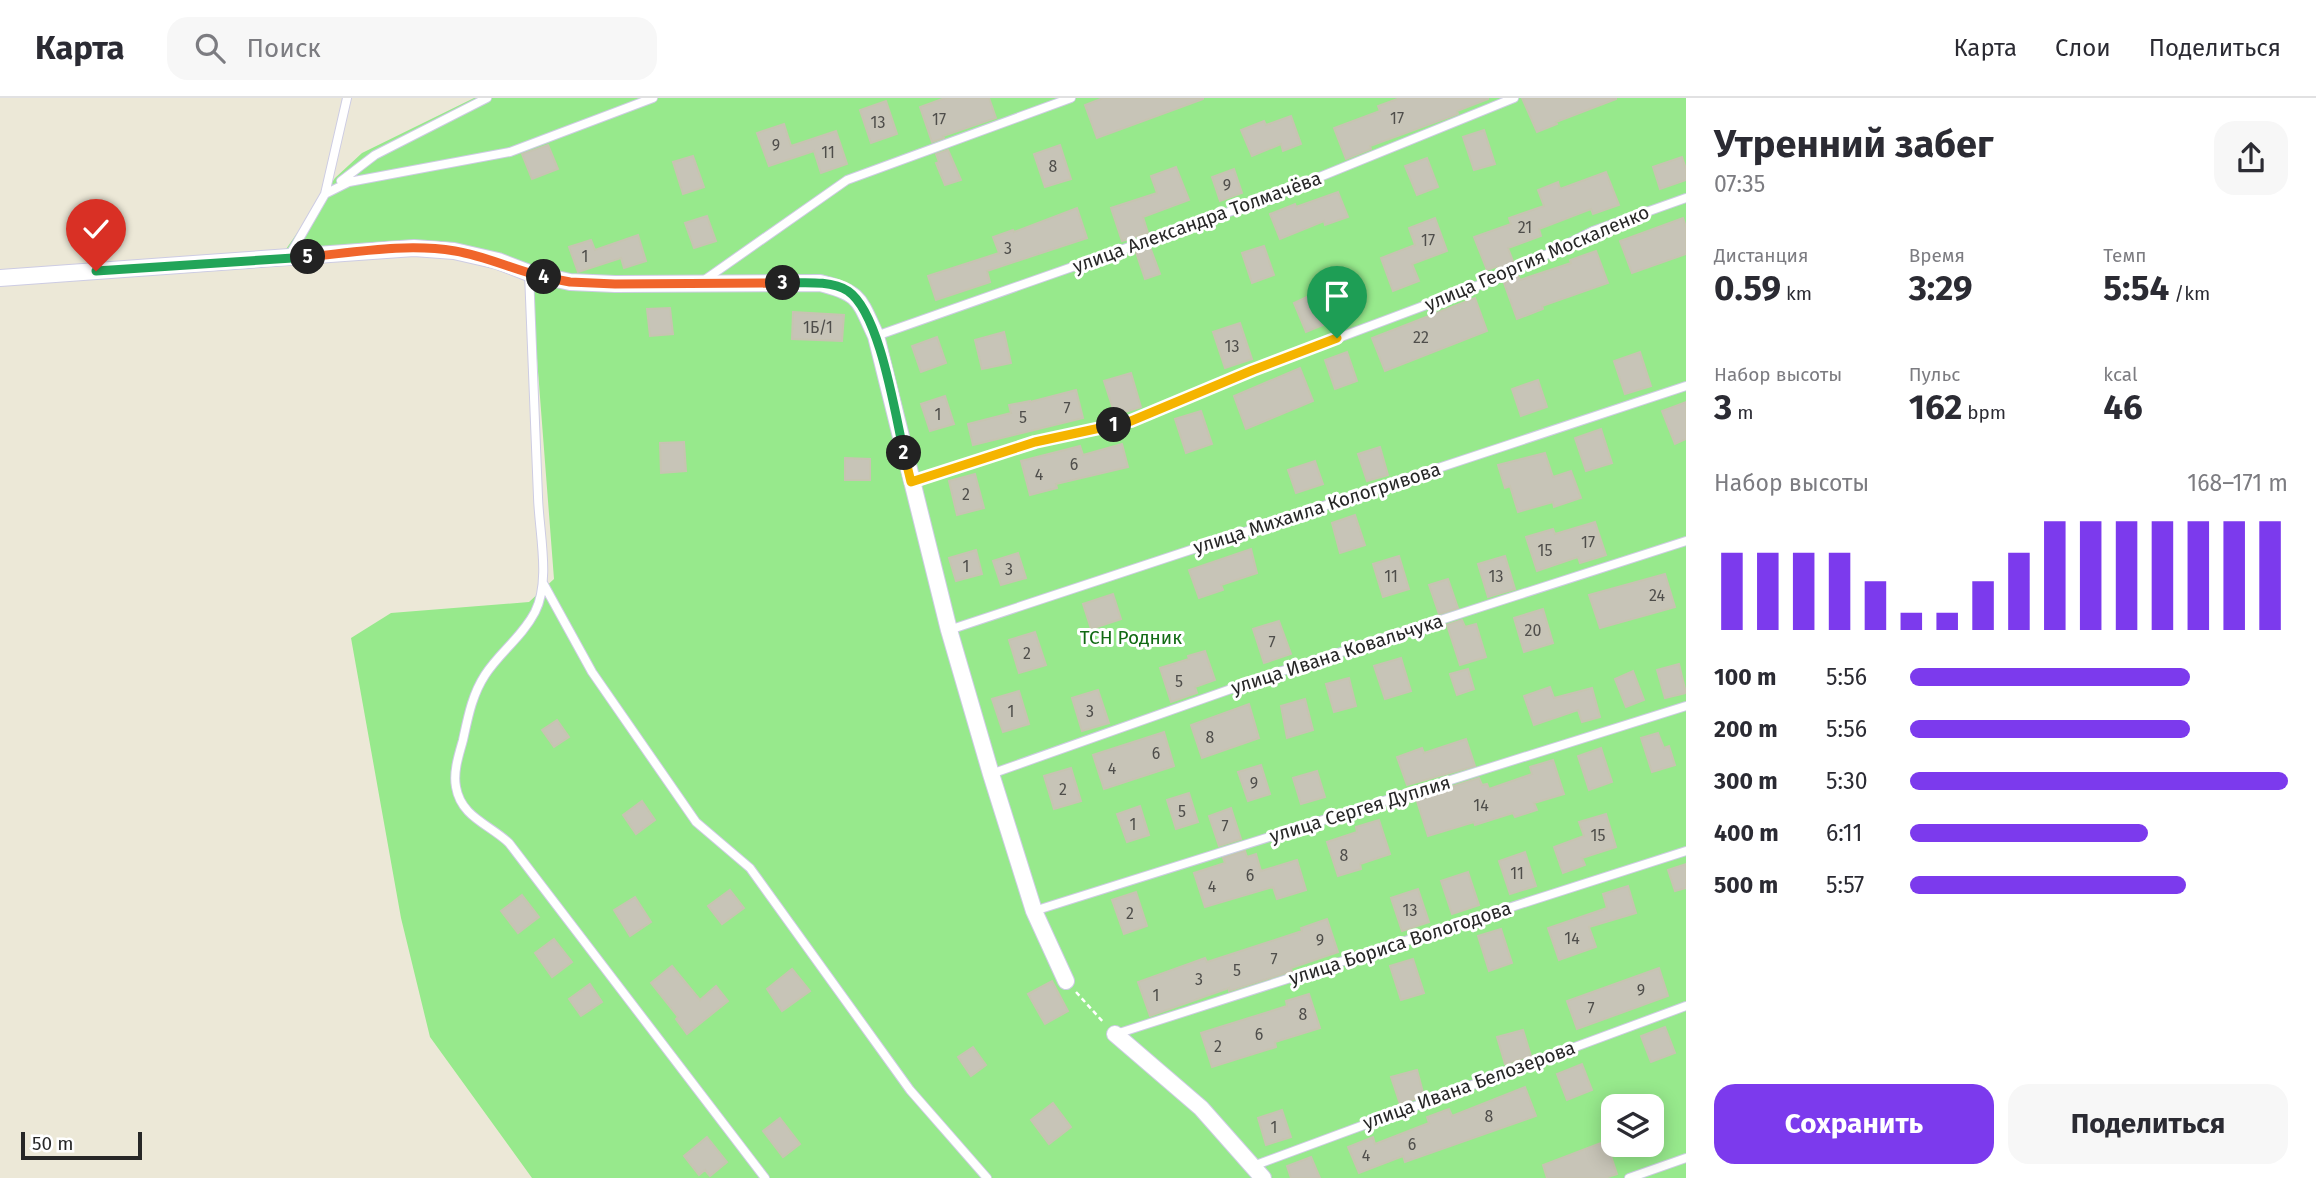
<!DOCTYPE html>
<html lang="ru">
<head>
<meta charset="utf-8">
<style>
  body { margin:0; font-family:"Fira Sans",sans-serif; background:#f7f7f7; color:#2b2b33; height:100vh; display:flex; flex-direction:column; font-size:26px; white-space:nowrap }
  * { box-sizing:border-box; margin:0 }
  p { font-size:23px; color:#7c7c81 }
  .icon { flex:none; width:38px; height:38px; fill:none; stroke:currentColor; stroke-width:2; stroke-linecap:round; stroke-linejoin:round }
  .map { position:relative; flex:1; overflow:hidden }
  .panel { display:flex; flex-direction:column; background:#fff; width:630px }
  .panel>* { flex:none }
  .tools { position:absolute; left:1601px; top:996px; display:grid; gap:14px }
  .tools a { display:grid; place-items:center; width:63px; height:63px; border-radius:14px; background:#fff; box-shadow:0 4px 18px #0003; font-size:35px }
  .scale { position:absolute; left:21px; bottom:18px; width:121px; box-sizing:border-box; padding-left:7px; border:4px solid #272727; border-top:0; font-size:19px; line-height:24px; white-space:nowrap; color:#272727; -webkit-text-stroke:5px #fff; paint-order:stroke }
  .pin { position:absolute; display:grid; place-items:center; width:60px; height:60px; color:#fff; margin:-72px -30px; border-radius:50% 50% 50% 0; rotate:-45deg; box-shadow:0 0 7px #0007 }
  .pin .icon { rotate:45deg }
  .km { position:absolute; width:35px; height:35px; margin:-18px; border-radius:50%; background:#222; color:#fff; font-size:19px; line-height:35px; text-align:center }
  .round { display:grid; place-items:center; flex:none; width:74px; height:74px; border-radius:21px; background:#f7f7f7 }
  .overview { display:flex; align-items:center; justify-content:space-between; height:119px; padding:0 28px }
  h1 { font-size:38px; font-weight:700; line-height:52px }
  .metrics { display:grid; grid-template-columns:repeat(3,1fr); gap:10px; height:119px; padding:7px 28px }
  .metrics div { display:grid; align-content:center }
  .metrics b { font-size:35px; font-weight:700 }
  .metrics small { font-size:19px; font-weight:400 }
  .metrics p { font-size:19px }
  .chart { height:196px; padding:14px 28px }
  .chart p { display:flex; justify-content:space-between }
  .chart svg { width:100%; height:126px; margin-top:7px; stroke:#7c3aed; stroke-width:6 }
  .action { display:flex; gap:14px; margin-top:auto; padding:14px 28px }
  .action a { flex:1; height:80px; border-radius:21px; background:#7c3aed; color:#fff; font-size:28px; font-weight:700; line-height:80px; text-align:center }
  .action a+a { background:#f7f7f7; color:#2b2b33 }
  ul { padding:0 28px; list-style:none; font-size:23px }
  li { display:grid; grid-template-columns:112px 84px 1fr; align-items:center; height:52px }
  li i { height:18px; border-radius:9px; background:#7c3aed }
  header { display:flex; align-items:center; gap:42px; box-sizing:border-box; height:98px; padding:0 35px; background:#fff; border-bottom:2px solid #e1e1e2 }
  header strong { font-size:33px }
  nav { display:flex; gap:38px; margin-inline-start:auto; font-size:24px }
  .search { width:490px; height:63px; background:#f7f7f7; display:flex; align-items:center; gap:18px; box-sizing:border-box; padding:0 24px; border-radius:21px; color:#7c7c81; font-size:26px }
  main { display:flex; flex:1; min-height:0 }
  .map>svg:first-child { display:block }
</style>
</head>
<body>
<header>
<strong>Карта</strong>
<div class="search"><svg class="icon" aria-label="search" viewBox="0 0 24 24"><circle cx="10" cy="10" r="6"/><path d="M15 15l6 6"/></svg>Поиск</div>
<nav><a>Карта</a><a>Слои</a><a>Поделиться</a></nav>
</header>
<main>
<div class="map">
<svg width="1686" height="1080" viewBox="0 0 1686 1080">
  <rect width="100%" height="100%" fill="#ece8d7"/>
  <path fill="#97e98c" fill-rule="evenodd" d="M474,0H1686V1080H532L430,939L401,820L351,540L391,515L529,504L554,481L530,169L427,145L284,154L335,80L362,55ZM1614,1008H1652V1046H1614Z"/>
  <path fill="#c7c4b7" stroke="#c7c4b1" stroke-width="2" d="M945,0H989L996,20L943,38L944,40L932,44L920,9Z
    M1103,0H1203V1L1097,40L1085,7Z
    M1400,0H1488V1L1457,13L1458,16L1370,48L1371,51L1346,61L1334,30L1380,13L1378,8Z
    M1522,0H1616V1L1556,24L1557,26L1537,34Z
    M886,3L897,36L871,45L860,12Z
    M1291,18L1301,46L1283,53L1281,46L1252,58L1241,32L1264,23L1266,27Z
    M784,26L791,48L836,33L847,66L821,75L814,53L769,68L757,35Z
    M1484,32L1495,66L1474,72L1463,39Z
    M548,47L558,71L532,81L522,56Z
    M1060,47L1071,81L1045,89L1034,56Z
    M948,52L961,82L945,87L936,65L939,64L936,56Z
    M693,58L704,89L683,96L673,64Z
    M1682,59L1686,71V82L1660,91L1653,69Z
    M1427,60L1438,89L1417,97L1405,68Z
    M1176,69L1189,102L1143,119L1148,135L1122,143L1111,110L1157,95L1151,78Z
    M1234,71L1242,95L1220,103L1212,79Z
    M1606,74L1619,107L1593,116L1591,111L1539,131L1541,138L1508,150L1514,166L1499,173L1498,168L1487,172L1474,139L1511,126L1509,120L1544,108L1538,92L1558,84L1560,91Z
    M1338,94L1348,119L1325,127L1324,123L1280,141L1270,116L1295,106L1296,109Z
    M1077,110L1087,140L987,173L990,184L936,202L928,178L999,155L993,139L1013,132L1014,134Z
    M707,118L716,143L694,150L685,125Z
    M1435,120L1447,153L1412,166L1419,183L1393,193L1381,160L1415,147L1409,130Z
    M1683,120L1686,129V156L1632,175L1620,143Z
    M638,137L646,163L624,170L621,160L578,174L569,149L591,142L595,152Z
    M1264,148L1274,177L1252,185L1242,155Z
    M1150,149L1160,176L1145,181L1136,154Z
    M1596,153L1608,185L1542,208L1543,211L1517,221L1504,185L1518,178L1520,182L1571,165L1570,162Z
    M1311,197L1323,227L1306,234L1294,205Z
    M1475,200L1487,233L1385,273L1372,240Z
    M670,210L673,236L650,238L647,211Z
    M793,214L844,217L842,243L792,241Z
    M1240,225L1252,261L1225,270L1213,234Z
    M1004,234L1011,265L982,271L975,242Z
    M937,239L946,265L921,274L912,248Z
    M1347,254L1357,283L1335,291L1325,262Z
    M1640,254L1651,288L1625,296L1614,263Z
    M1300,270L1313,303L1246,331L1234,298Z
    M1131,275L1141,309L1115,317L1104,283Z
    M1538,282L1547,309L1521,318L1512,291Z
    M1076,292L1083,320L973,347L968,326L1011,315L1009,307L1030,303V304Z
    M945,298L954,326L930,333L921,306Z
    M1686,304V341L1675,346L1662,313Z
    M1201,313L1212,346L1186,355L1175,321Z
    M1601,331L1612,365L1586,373L1575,340Z
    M684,344L686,373L661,375L660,345Z
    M1122,346L1128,369L1056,386L1057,390L1030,397L1021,363L1080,348L1083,357Z
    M1380,349L1388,377L1367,383L1358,356Z
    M1545,355L1553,379L1571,373L1581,400L1554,409L1553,404L1518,414L1510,388L1505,390L1498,367Z
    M845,360L870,361V382H845Z
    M1315,363L1323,386L1296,395L1288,372Z
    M975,376L984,410L957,417L949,383Z
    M1355,417L1365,447L1340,455L1332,425Z
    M1595,424L1606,457L1580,465L1578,459L1537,473L1526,439L1553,431L1555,436Z
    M1251,451L1257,475L1221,487L1223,492L1199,500L1189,472Z
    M976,452L982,476L956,483L949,460Z
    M1018,455L1026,480L1001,487L993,463Z
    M1399,458L1409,491L1383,499L1373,466Z
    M1505,458L1515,491L1488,499L1478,466Z
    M1665,476L1675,509L1600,530L1589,497Z
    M1448,481L1458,510L1439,516L1429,487Z
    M1113,496L1121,521L1091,531L1083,506Z
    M1543,511L1553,545L1524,554L1514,520Z
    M1462,522L1465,529L1476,526L1486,559L1460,567L1447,527Z
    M1279,523L1291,556L1264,565L1253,531Z
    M1035,534L1046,567L1019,575L1009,542Z
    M1205,553L1215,582L1195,589L1197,595L1171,604L1160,570L1189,561L1188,558Z
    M1401,560L1411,593L1385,601L1374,568Z
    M1679,566L1686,595L1665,600L1657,572Z
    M1468,571L1474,591L1457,597L1450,576Z
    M1633,573L1644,602L1626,609L1615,581Z
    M1349,580L1356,608L1334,614L1326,586Z
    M1550,589L1554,600L1592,590L1600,619L1582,624L1578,612L1534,627L1524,598Z
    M1098,592L1109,625L1082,633L1072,600Z
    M1019,593L1029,626L1003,634L992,601Z
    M1305,601L1313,632L1287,640L1281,608Z
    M1249,606L1259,640L1202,660L1191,627Z
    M557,622L569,639L554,649L542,632Z
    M1164,634L1174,668L1104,691L1093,657Z
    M1658,635L1664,650L1669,648L1675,667L1652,674L1641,640Z
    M1466,641L1475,668L1407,687L1397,659L1422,650L1424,655Z
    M1601,650L1612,684L1589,692L1578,658Z
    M1553,662L1564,696L1534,705L1537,712L1515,719L1513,715L1475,727L1474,724L1428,738L1416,700L1479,680L1482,687L1487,686L1489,691L1532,676L1530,669Z
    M1261,667L1270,696L1248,703L1238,674Z
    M1071,670L1081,703L1054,711L1044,678Z
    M1317,673L1325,699L1301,706L1293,680Z
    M1189,695L1198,724L1176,731L1167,702Z
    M642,703L655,722L636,736L623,717Z
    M1140,708L1149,737L1127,744L1117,716Z
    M1231,710L1241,741L1219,748L1209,718Z
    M1606,716L1616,749L1582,760L1585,767L1563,775L1554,749L1584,738L1579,724Z
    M1379,722L1390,756L1360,766L1361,771L1338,778L1327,744L1357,734L1356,729Z
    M1245,753L1247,759L1256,756L1261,773L1297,762L1306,792L1277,801L1273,789L1205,809L1194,775L1225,765L1223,760Z
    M1525,754L1536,788L1510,796L1499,763Z
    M1686,766V790L1675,793L1668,772Z
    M1468,774L1479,807L1452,816L1441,783Z
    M1628,788L1636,815L1589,829L1596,849L1559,862L1548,830L1607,810L1603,796Z
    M1418,791L1429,824L1402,833L1391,800Z
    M730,792L744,810L722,826L708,808Z
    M1136,794L1147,828L1124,836L1112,802Z
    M522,797L539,819L518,835L501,813Z
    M635,799L651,824L630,838L614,812Z
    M1327,821L1338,854L1291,870L1292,873L1229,893V890L1150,918L1138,884L1205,860L1207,864L1302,833L1301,830Z
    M1501,831L1512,865L1489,873L1478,838Z
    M554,841L572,864L552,879L535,855Z
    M1413,861L1424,895L1401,902L1390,868Z
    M672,868L700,902L716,888L728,903L687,936L676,921L678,919L651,885Z
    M1659,870L1668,898L1577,931L1567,903Z
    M792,871L810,893L782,913L767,891Z
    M1052,883L1068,913L1045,926L1028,896Z
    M590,886L602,904L581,918L569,901Z
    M1309,896L1320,930L1275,944L1276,949L1212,969L1201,935L1287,908L1286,903Z
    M1665,929L1675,955L1651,964L1641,938Z
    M1523,932L1531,958L1505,966L1497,939Z
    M973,949L986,967L971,978L958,959Z
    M1582,966L1592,992L1567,1002L1557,976Z
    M1417,972L1424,998L1400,1006L1391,979Z
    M1525,989L1536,1018L1405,1064L1403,1058L1359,1075L1348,1049L1373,1039L1375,1046L1429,1025L1427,1019L1449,1011L1452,1018Z
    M1053,1005L1071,1029L1049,1046L1031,1022Z
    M1282,1012L1291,1039L1266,1047L1258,1020Z
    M780,1020L800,1046L783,1059L763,1033Z
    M707,1039L727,1064L710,1078L705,1072L699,1077L684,1058Z
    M1606,1043L1617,1076L1605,1080H1547L1543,1067Z
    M1311,1059L1320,1080H1291L1287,1068Z"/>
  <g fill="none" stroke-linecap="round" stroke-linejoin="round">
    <g stroke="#cdcce3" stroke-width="10">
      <path id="service" d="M341,83L375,57L487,0
        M325,96L349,84L510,54L653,0
        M288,160L325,96L347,0
        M529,175C532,250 535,324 538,399C539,434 551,483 535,514C522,539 499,555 485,577C472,597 468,619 463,642C459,656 453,674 456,689C461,719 489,726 509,745L765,1080
        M703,183L847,82L1071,0
        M876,238L1263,102L1514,0
        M911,384L1035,344L1131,323L1253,272L1506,177L1593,133L1686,100
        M543,485L592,574L696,724L750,770L910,992L987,1080
        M949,532L1686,288
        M991,676L1279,574L1686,443
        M1034,813L1686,608
        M1116,936L1686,753
        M1253,1068L1686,908
        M1629,1080L1686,1060"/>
    </g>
    <g stroke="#cdcce3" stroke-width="18">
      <path id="minor" d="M0,180L414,150L454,153L498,163L529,175L570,184L615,186L820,185C861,195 859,202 876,238L949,532L991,676L1034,813L1066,883
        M1115,936L1201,1010L1263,1080"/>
    </g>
    <path stroke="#fff" stroke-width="2.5" stroke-dasharray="5 3.5" stroke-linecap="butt" d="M1076,894L1104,925"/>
    <use href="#service" stroke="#fff" stroke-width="8"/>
    <use href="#minor" stroke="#fff" stroke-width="16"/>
  </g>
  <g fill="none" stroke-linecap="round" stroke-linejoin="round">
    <g stroke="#fff" stroke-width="14">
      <path id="split-1" d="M1114,327L1131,323L1253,272L1337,240"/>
    </g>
    <g stroke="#fff" stroke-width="14">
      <path id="split-2" d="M904,355L911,384L1035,344L1114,327"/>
    </g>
    <g stroke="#fff" stroke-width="14">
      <path id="split-3" d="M783,185C803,185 831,182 848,193C880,215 895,316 904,355"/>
    </g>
    <g stroke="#fff" stroke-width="14">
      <path id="split-4" d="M544,179L570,184L615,186L783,185"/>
    </g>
    <g stroke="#fff" stroke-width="14">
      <path id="split-5" d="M308,159C357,154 407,145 455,153C486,158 514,172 544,179"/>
    </g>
    <g stroke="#fff" stroke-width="14">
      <path id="split-6" d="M96,173L308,159"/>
    </g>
    <use href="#split-1" stroke="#f5b400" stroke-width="9"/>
    <use href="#split-2" stroke="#f5b400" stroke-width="9"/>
    <use href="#split-3" stroke="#22a559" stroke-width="9"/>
    <use href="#split-4" stroke="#f0652b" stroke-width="9"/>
    <use href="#split-5" stroke="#f0652b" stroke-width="9"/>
    <use href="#split-6" stroke="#22a559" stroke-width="9"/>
  </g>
  <g text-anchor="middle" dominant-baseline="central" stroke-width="6" stroke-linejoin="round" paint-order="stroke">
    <g font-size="16" fill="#4f4e4b">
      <text x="1397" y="20">17</text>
      <text x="939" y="21">17</text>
      <text x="878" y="24">13</text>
      <text x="776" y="47">9</text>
      <text x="828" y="54">11</text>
      <text x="1053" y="68">8</text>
      <text x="1227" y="87">9</text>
      <text x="1525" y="129">21</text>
      <text x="1428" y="142">17</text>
      <text x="1008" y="150">3</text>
      <text x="585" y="158">1</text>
      <text x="818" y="229">1Б/1</text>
      <text x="1421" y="239">22</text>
      <text x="1232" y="248">13</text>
      <text x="1067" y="310">7</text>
      <text x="938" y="316">1</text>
      <text x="1023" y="319">5</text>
      <text x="1074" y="366">6</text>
      <text x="1039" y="376">4</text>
      <text x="966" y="396">2</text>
      <text x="1588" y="444">17</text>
      <text x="1545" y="452">15</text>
      <text x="966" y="468">1</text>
      <text x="1009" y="471">3</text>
      <text x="1391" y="478">11</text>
      <text x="1496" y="478">13</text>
      <text x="1657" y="497">24</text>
      <text x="1533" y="532">20</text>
      <text x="1272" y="544">7</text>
      <text x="1027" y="555">2</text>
      <text x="1179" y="583">5</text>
      <text x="1011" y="613">1</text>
      <text x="1090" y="613">3</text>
      <text x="1210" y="639">8</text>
      <text x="1156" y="655">6</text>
      <text x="1112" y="670">4</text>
      <text x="1254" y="685">9</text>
      <text x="1063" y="691">2</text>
      <text x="1481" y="707">14</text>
      <text x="1182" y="713">5</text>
      <text x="1133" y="726">1</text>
      <text x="1225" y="728">7</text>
      <text x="1598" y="737">15</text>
      <text x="1344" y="757">8</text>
      <text x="1517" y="775">11</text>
      <text x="1250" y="777">6</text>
      <text x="1212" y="788">4</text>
      <text x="1410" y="812">13</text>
      <text x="1130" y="815">2</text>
      <text x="1572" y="840">14</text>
      <text x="1320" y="842">9</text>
      <text x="1274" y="861">7</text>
      <text x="1237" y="872">5</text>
      <text x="1199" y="881">3</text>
      <text x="1641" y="892">9</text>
      <text x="1156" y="897">1</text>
      <text x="1591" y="910">7</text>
      <text x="1303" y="916">8</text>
      <text x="1259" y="936">6</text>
      <text x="1218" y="948">2</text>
      <text x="1489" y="1018">8</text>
      <text x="1274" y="1029">1</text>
      <text x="1412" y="1046">6</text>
      <text x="1366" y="1057">4</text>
    </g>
    <g font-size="19" fill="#272727" stroke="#fff">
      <text transform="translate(1197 124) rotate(-20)">улица Александра Толмачёва</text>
      <text transform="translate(1537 160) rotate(-23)">улица Георгия Москаленко</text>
      <text transform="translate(1317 410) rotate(-18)">улица Михаила Кологривова</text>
      <text transform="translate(1337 556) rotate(-18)">улица Ивана Ковальчука</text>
      <text transform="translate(1360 711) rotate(-17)">улица Сергея Дуплия</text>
      <text transform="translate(1400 845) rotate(-18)">улица Бориса Вологодова</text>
      <text transform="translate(1469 987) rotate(-20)">улица Ивана Белозерова</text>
    </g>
    <g font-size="19" fill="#126a13" stroke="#fff">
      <text x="1131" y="539">ТСН Родник</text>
    </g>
  </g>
</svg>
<div class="tools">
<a><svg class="icon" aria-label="layers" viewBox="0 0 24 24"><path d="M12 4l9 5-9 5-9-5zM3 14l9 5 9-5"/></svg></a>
</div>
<div class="scale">50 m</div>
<div class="pin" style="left:1337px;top:240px;background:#1e9e55"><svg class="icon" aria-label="arrive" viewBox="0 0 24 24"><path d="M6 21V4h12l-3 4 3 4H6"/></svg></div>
<div class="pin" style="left:96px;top:173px;background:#d93025"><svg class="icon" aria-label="check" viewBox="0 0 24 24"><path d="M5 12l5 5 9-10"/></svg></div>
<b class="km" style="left:1114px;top:327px">1</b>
<b class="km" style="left:904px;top:355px">2</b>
<b class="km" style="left:783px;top:185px">3</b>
<b class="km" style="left:544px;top:179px">4</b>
<b class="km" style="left:308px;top:159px">5</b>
</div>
<section class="panel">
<div class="overview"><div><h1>Утренний забег</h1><p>07:35</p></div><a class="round"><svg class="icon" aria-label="share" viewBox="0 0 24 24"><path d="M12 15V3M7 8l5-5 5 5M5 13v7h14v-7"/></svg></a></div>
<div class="metrics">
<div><p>Дистанция</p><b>0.59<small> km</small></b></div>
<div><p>Время</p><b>3:29</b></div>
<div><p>Темп</p><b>5:54<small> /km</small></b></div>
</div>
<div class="metrics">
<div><p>Набор высоты</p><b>3<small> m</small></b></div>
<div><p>Пульс</p><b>162<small> bpm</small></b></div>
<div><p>kcal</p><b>46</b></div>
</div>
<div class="chart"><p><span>Набор высоты</span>168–171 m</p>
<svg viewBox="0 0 160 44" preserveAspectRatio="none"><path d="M5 44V17M15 44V17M25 44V17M35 44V17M45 44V27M55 44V38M65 44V38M75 44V27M85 44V17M95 44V6M105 44V6M115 44V6M125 44V6M135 44V6M145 44V6M155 44V6"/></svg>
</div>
<ul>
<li><b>100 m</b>5:56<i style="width:74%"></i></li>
<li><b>200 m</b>5:56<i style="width:74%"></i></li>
<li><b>300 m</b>5:30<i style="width:100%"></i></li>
<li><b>400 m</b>6:11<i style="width:63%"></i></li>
<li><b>500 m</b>5:57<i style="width:73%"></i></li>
</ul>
<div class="action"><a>Сохранить</a><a>Поделиться</a></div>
</section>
</main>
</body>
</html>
